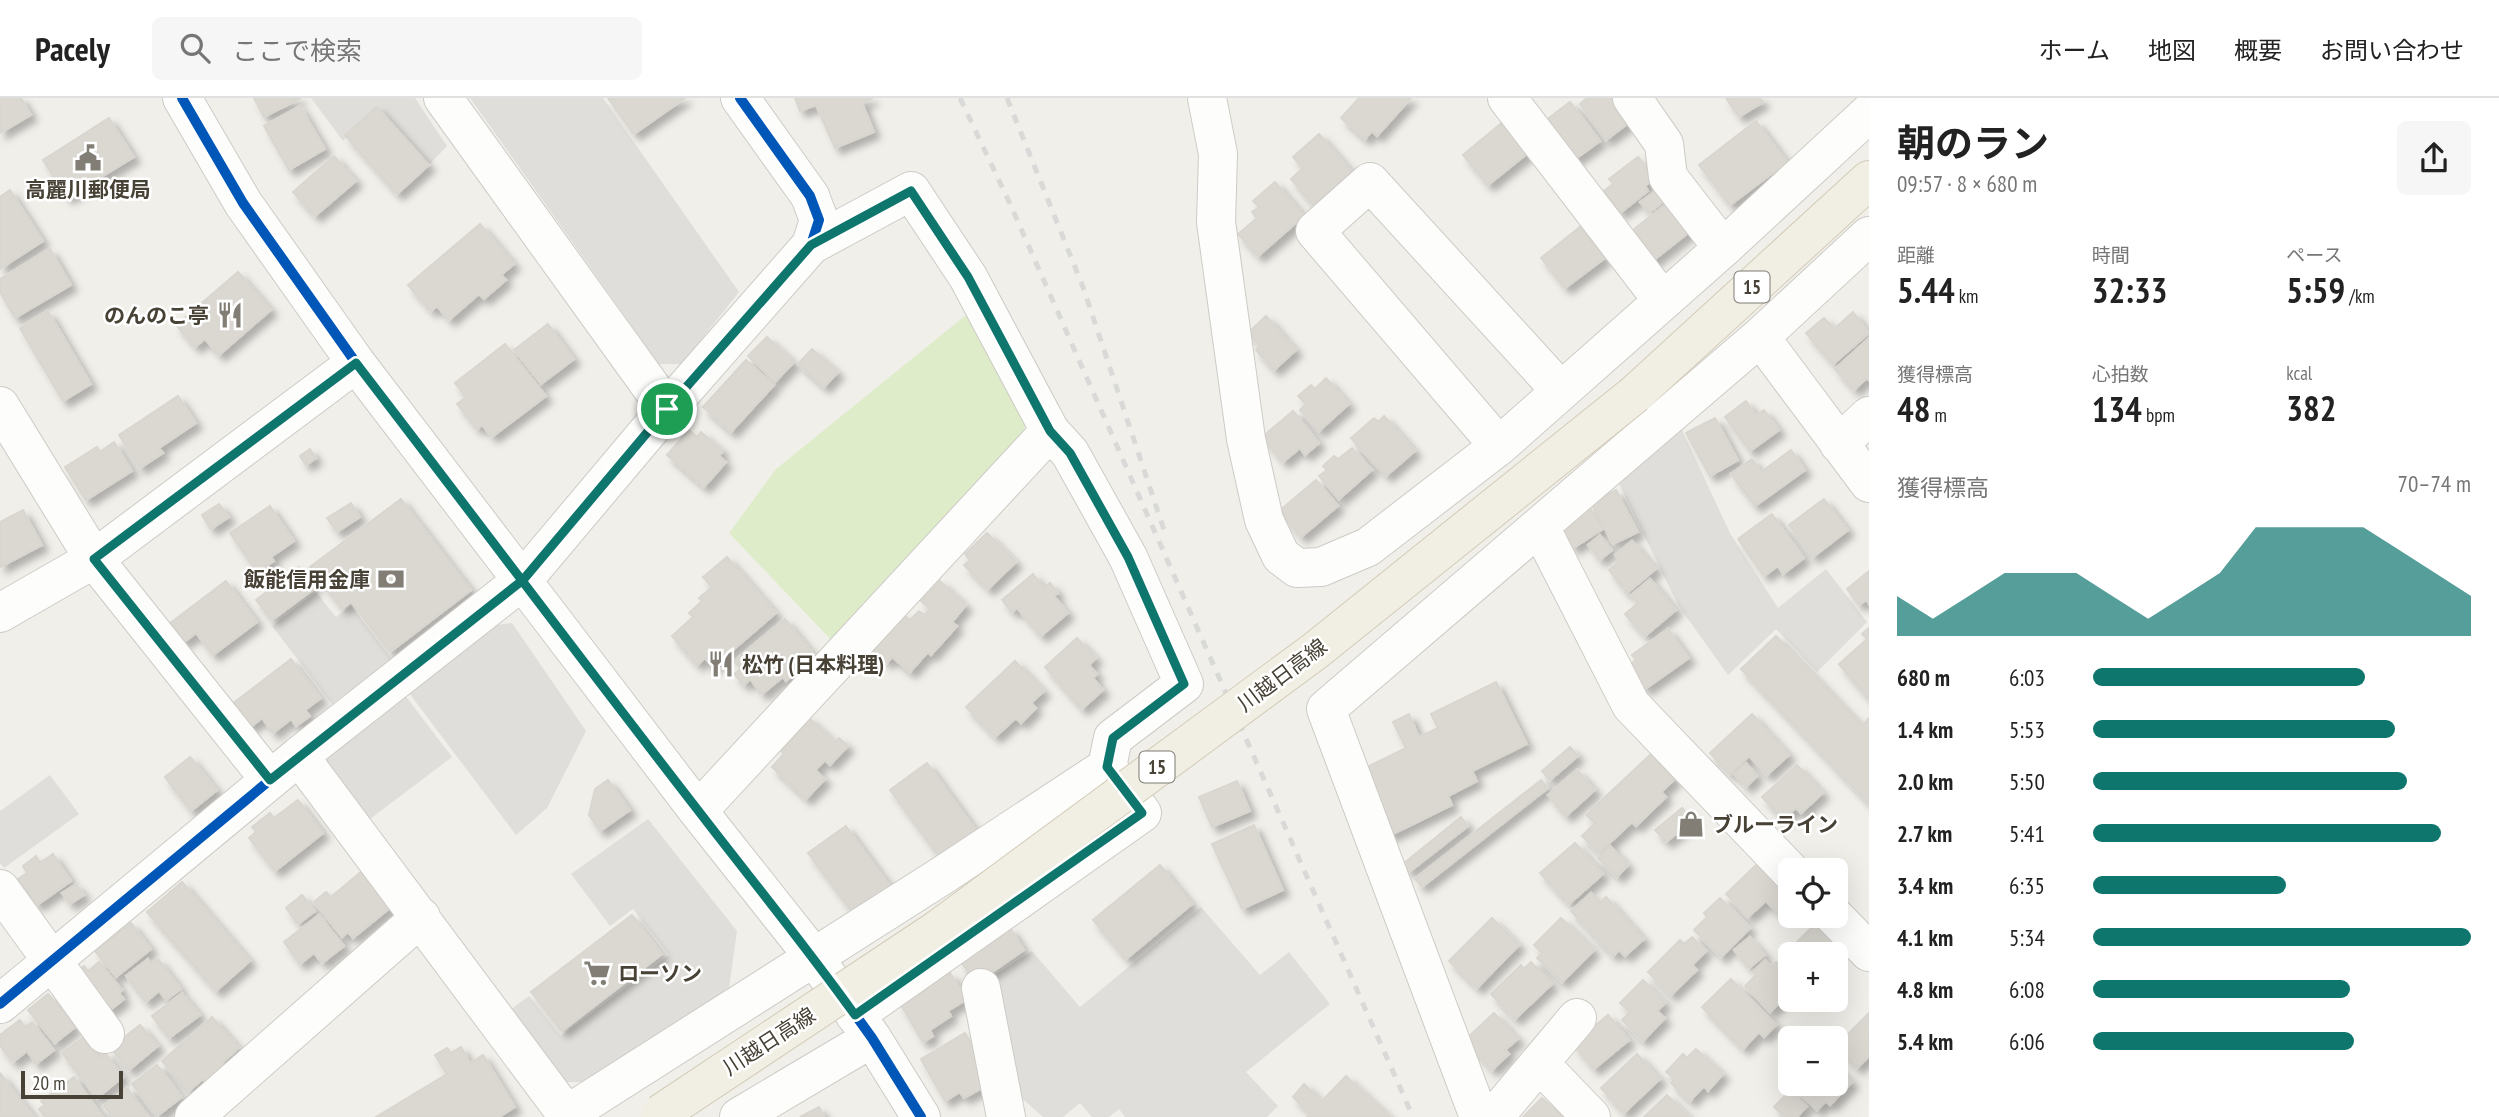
<!DOCTYPE html>
<html lang="ja">
<head>
<meta charset="utf-8">
<style>
  body { margin:0; font-family:"PT Sans Narrow","Noto Sans JP",sans-serif; background:#f6f6f6; color:#222; height:100vh; display:flex; flex-direction:column; font-size:26px; white-space:nowrap }
  * { box-sizing:border-box; margin:0 }
  p { font-size:23px; color:#767676 }
  .icon { flex:none; width:38px; height:38px; fill:none; stroke:currentColor; stroke-width:2; stroke-linecap:round; stroke-linejoin:round }
  .map { position:relative; flex:1; overflow:hidden }
  .drawer { display:flex; flex-direction:column; background:#fff; width:630px }
  .drawer>* { flex:none }
  .controls { position:absolute; left:1778px; top:760px; display:grid; gap:14px }
  .controls a { display:grid; place-items:center; width:70px; height:70px; border-radius:10px; background:#fff; box-shadow:0 7px 28px #0002; font-size:35px }
  .scale { position:absolute; left:21px; bottom:18px; width:102px; box-sizing:border-box; padding-left:7px; border:4px solid #474136; border-top:0; font-size:19px; line-height:24px; white-space:nowrap; color:#474136; -webkit-text-stroke:5px #fff; paint-order:stroke }
  .pin { position:absolute; display:grid; place-items:center; width:60px; height:60px; color:#fff; margin:-30px; border:4px solid #fff; border-radius:50%; box-shadow:0 2px 7px #0007 }
  .round { display:grid; place-items:center; flex:none; width:74px; height:74px; border-radius:10px; background:#f6f6f6 }
  .headline { display:flex; align-items:center; justify-content:space-between; height:119px; padding:0 28px }
  h1 { font-size:38px; font-weight:700; line-height:52px }
  .stats { display:grid; grid-template-columns:repeat(3,1fr); gap:10px; height:119px; padding:7px 28px }
  .stats div { display:grid; align-content:center }
  .stats b { font-size:35px; font-weight:700 }
  .stats small { font-size:19px; font-weight:400 }
  .stats p { font-size:19px }
  .chart { height:196px; padding:14px 28px }
  .chart p { display:flex; justify-content:space-between }
  .chart svg { width:100%; height:126px; margin-top:7px; fill:#0f766e; opacity:.7 }
  ul { padding:0 28px; list-style:none; font-size:23px }
  li { display:grid; grid-template-columns:112px 84px 1fr; align-items:center; height:52px }
  li i { height:18px; border-radius:9px; background:#0f766e }
  header { display:flex; align-items:center; gap:42px; box-sizing:border-box; height:98px; padding:0 35px; background:#fff; border-bottom:2px solid #e0e0e0 }
  header strong { font-size:33px }
  nav { display:flex; gap:38px; margin-inline-start:auto; font-size:24px }
  .search { width:490px; height:63px; background:#f6f6f6; display:flex; align-items:center; gap:18px; box-sizing:border-box; padding:0 24px; border-radius:10px; color:#767676; font-size:26px }
  main { display:flex; flex:1; min-height:0 }
  .map>svg:first-child { display:block }
</style>
</head>
<body>
<header>
<strong>Pacely</strong>
<div class="search"><svg class="icon" aria-label="search" viewBox="0 0 24 24"><circle cx="10" cy="10" r="6"/><path d="M15 15l6 6"/></svg>ここで検索</div>
<nav><a>ホーム</a><a>地図</a><a>概要</a><a>お問い合わせ</a></nav>
</header>
<main>
<div class="map">
<svg width="1869" height="1019" viewBox="0 0 1869 1019">
  <defs>
    <filter id="shadow"><feDropShadow dx="6" dy="6" stdDeviation="3.5" flood-color="#0004"/></filter>
  </defs>
  <rect width="100%" height="100%" fill="#f1efea"/>
  <path fill="#deecca" d="M966,217L1025,321L1024,340L835,546L729,435L776,371Z"/>
  <path fill="#e0deda" d="M311,0H415L447,48L429,67L377,10L343,43Z
    M470,0H603L739,194L682,266H659Z
    M1681,330L1730,435L1778,510L1826,471L1867,524L1817,574L1776,531L1728,577L1678,507L1618,384Z
    M316,494L336,519L351,508L392,561L332,606L272,528Z
    M512,525L586,633L547,710L516,737L406,591L496,527Z
    M404,596L452,659L366,724L324,670L326,656Z
    M50,677L79,716L4,770L0,765V713Z
    M648,721L737,833L729,890L587,984H565L510,912L529,898L561,938L669,857L633,811L610,828L571,776Z
    M1201,809L1260,877L1289,854L1330,906L1246,974L1278,1008L1267,1019H1125L1119,1011L1109,1019H1092L1080,1005L1063,1019H1043L1008,988L987,882L1032,853L1080,909Z"/>
  <path fill="#dbd8d2" stroke="#d9d6d0" stroke-width="2" filter="url(#shadow)" d="M0,0H21L31,17L0,35Z
    M254,0H301L264,19Z
    M608,0H685L634,36Z
    M795,0H873L862,5L874,34L835,50L816,7L800,13Z
    M1359,0H1411L1377,38L1372,33L1365,41L1341,20Z
    M1587,0H1619L1635,20L1606,42L1580,6Z
    M1726,0H1760L1763,4L1739,19Z
    M1570,4L1600,43L1574,62L1545,23Z
    M300,8L325,51L289,72L264,28Z
    M377,9L429,67L397,96L345,37Z
    M109,20L134,59L67,100L43,62Z
    M1504,23L1529,54L1488,87L1463,57Z
    M1756,23L1791,69L1778,79L1774,74L1730,107L1699,67Z
    M1319,36L1352,74L1313,107L1291,81L1303,70L1293,59Z
    M334,58L356,83L315,118L293,94Z
    M1638,59L1655,80L1645,88L1648,93L1620,115L1604,93L1613,86L1609,81Z
    M1275,84L1304,118L1258,158L1238,136L1257,120L1252,114L1259,109L1253,103Z
    M1661,89L1669,99L1649,115L1640,104Z
    M10,92L43,143L0,171V99Z
    M1671,102L1693,131L1650,165L1628,136Z
    M480,126L514,166L501,177L506,182L484,201L479,196L449,222L437,208L431,213L408,187Z
    M1580,129L1605,160L1565,190L1541,160Z
    M50,151L71,187L15,220L0,194V181Z
    M238,174L271,212L219,257L205,241L195,249L176,227Z
    M48,213L91,286L63,303L20,230Z
    M1853,214L1869,235L1833,266L1806,235L1824,220L1834,231Z
    M1266,218L1296,252L1274,272L1256,252L1260,248L1248,235Z
    M548,226L574,261L541,286L514,252Z
    M767,239L794,264L775,284L748,258Z
    M1869,240V282L1867,280L1854,292L1835,271Z
    M505,246L546,298L492,339L482,327L477,331L457,306L466,299L455,285Z
    M812,251L838,274L824,289L798,266Z
    M746,262L774,287L731,334L703,309Z
    M1326,280L1349,306L1319,333L1300,312L1306,306L1298,298L1311,287L1315,291Z
    M178,298L196,325L159,350L163,355L140,370L119,337Z
    M1746,303L1756,317L1764,312L1779,332L1750,353L1725,319Z
    M1293,313L1319,345L1305,357L1300,350L1283,364L1262,339Z
    M1384,318L1415,353L1386,378L1351,340L1374,320L1378,324Z
    M1715,320L1738,362L1710,378L1686,335Z
    M689,332L697,339L701,334L723,353L719,358L726,364L704,389L667,357Z
    M114,344L132,373L86,402L65,369L97,349L100,354Z
    M1352,350L1372,372L1339,401L1319,378L1327,372L1323,368L1334,358L1338,361Z
    M310,351L316,360L306,367L300,358Z
    M1791,352L1805,372L1755,408L1731,376L1752,361L1761,374Z
    M1316,382L1338,408L1301,439L1279,413Z
    M1616,392L1638,434L1613,446L1591,405Z
    M401,401L471,492L390,554L351,504L342,511L310,469Z
    M1824,401L1848,432L1813,459L1789,427Z
    M351,405L360,419L337,434L327,420Z
    M219,406L229,419L211,431L202,417Z
    M1588,407L1603,431L1573,450L1561,431Z
    M270,408L294,443L271,459L274,463L257,474L230,435Z
    M23,412L42,447L0,469V424Z
    M1772,416L1804,460L1783,476L1778,468L1764,478L1738,441Z
    M987,435L1016,464L988,491L964,467L970,462L965,456Z
    M1600,437L1612,452L1600,462L1588,447Z
    M1632,443L1656,471L1627,495L1609,472L1620,463L1615,457Z
    M727,459L776,515L713,569L705,560L697,567L672,538L693,519L689,515L702,503L699,500L712,489L703,479Z
    M299,469L315,490L272,522L256,502Z
    M1869,473V506L1866,502L1859,507L1847,491Z
    M1033,476L1044,490L1050,485L1058,495L1054,498L1068,515L1041,538L1017,510L1012,514L1002,502Z
    M1650,481L1676,512L1645,538L1625,516L1638,505L1631,497Z
    M226,483L257,524L213,557L196,535L183,545L169,526Z
    M940,483L966,507L952,524L957,528L931,557L928,554L910,574L892,559L887,565L872,552L904,517L910,522L919,513L924,517L930,511L921,503Z
    M785,521L816,559L786,583L783,579L762,596L750,581L744,587L734,576L741,571L734,563Z
    M1869,530V601L1839,566L1867,541L1862,536Z
    M1668,531L1689,560L1645,591L1628,568L1636,562L1632,557Z
    M1776,538L1862,628L1869,620V706L1741,571Z
    M1077,540L1096,560L1089,567L1097,576L1093,580L1103,592L1082,611L1045,569Z
    M291,561L321,600L305,612L310,618L296,628L291,621L273,635L262,620L249,630L231,607Z
    M1015,563L1044,593L1031,605L1036,610L1021,625L1016,620L995,639L966,609Z
    M1496,584L1527,646L1472,673L1477,683L1448,698L1452,707L1389,738L1357,674L1406,650L1393,624L1409,616L1419,639L1438,630L1431,616Z
    M1752,616L1789,657L1767,677L1749,658L1730,676L1710,655Z
    M808,619L835,644L839,640L848,648L830,667L825,662L815,672L825,681L806,701L772,669L784,656L779,650Z
    M1570,649L1578,658L1550,682L1542,673Z
    M1651,656L1675,681L1661,694L1666,699L1636,728L1632,724L1599,755L1582,738L1595,725L1586,717Z
    M190,659L217,692L191,713L165,679Z
    M927,665L981,739L940,760L890,692Z
    M1746,665L1757,678L1746,689L1734,676Z
    M1797,667L1823,695L1801,715L1796,710L1783,721L1762,699Z
    M1577,672L1595,692L1566,718L1548,697Z
    M608,682L630,712L600,733L589,717L595,691Z
    M1541,682L1548,690L1422,789L1415,781Z
    M1237,683L1250,713L1212,729L1199,699Z
    M298,702L323,735L275,773L249,740L256,734L252,729L270,715L274,720Z
    M1682,710L1693,723L1666,744L1655,732Z
    M1461,719L1468,728L1409,774L1403,766Z
    M1254,727L1283,792L1242,811L1212,746Z
    M846,728L890,788L853,815L808,755Z
    M1575,745L1603,776L1569,806L1540,775Z
    M1610,748L1628,767L1617,779L1598,760Z
    M53,756L71,783L37,807L18,781L27,775L23,768L36,758L40,765Z
    M1759,764L1790,789V803L1778,815L1766,803L1748,819L1726,796Z
    M1160,767L1192,806L1126,861L1093,822Z
    M362,773L391,809L353,840L348,834L342,839L314,804L326,794L331,799Z
    M182,784L250,863L216,893L147,814Z
    M76,786L84,797L70,806L62,795Z
    M1591,795L1600,805L1606,799L1644,841L1625,858L1619,852L1613,858L1571,813Z
    M302,797L315,813L298,826L286,810Z
    M1720,800L1750,830L1721,859L1694,832L1707,819L1704,815Z
    M319,817L344,848L322,865L314,855L300,866L284,844Z
    M632,817L662,856L562,933L531,894Z
    M1492,820L1519,847L1477,890L1449,863Z
    M1561,820L1594,852L1562,884L1537,860L1542,855L1534,847Z
    M131,825L151,851L116,879L95,853Z
    M1816,825L1842,850L1835,856H1790V869L1781,860Z
    M1010,830L1024,852L976,885L961,864Z
    M1692,839L1706,853L1692,867L1697,872L1671,897L1648,874L1680,842L1684,846Z
    M1750,839L1765,857L1749,870L1734,852Z
    M148,861L151,866L158,861L181,891L166,902L159,893L146,904L126,878Z
    M1765,862L1771,869L1776,864L1790,878V894L1770,914L1745,888L1756,877L1753,874Z
    M99,864L122,892L119,895L124,901L109,913L73,877L84,868L88,873Z
    M1531,864L1552,886L1515,921L1491,896L1521,867L1524,871Z
    M950,875L967,901L948,913L951,918L930,932L933,938L923,944L900,905Z
    M1731,881L1776,927L1764,939L1759,934L1743,951L1702,909Z
    M1643,882L1665,905L1657,913L1665,920L1643,943L1622,922L1630,914L1620,905Z
    M182,895L200,917L169,940L152,918Z
    M48,896L75,929L55,945L28,912Z
    M1494,915L1518,941L1505,952L1509,956L1492,972L1464,943Z
    M1869,915V958L1857,970L1836,948Z
    M1608,917L1629,942L1594,971L1573,946Z
    M212,919L239,950L222,965L229,973L210,989L203,981L189,993L162,963Z
    M20,922L25,929L32,924L54,952L36,966L27,953L13,964L0,948V937Z
    M140,927L158,948L129,972L111,950Z
    M965,935L993,984L964,1000L960,994L945,1003L921,961Z
    M84,939L99,960L105,955L123,979L97,1000L62,955Z
    M461,949L470,965L483,957L515,1009L499,1019H376L447,976L435,957L447,950L451,955Z
    M1696,951L1723,976L1708,993L1704,988L1690,1003L1671,985L1675,981L1666,974L1683,956L1687,960Z
    M1637,956L1660,981L1624,1015L1601,990Z
    M157,967L182,999L157,1018L132,986Z
    M1836,968L1852,984L1830,1007L1826,1003L1817,1012L1796,993L1804,985H1836Z
    M0,975L34,1019H0Z
    M1346,978L1390,1019H1307L1310,1016L1293,999L1304,986L1322,1003Z
    M74,979L103,1019H45L39,1011L45,1007L41,1003Z
    M127,990L149,1019H113L104,1008Z
    M1789,993L1807,1008L1797,1019H1785L1774,1009Z
    M1667,997L1689,1019H1644Z
    M1542,1000L1562,1019H1523Z
    M819,1009L824,1019H800Z"/>
  <g fill="none" stroke-linecap="round" stroke-linejoin="round">
    <g stroke="#cdcbc6" stroke-width="40">
      <path id="minor" d="M182,0L243,105L356,265L698,713L813,858L872,940L921,1019
        M443,0L667,311
        M1207,0L1218,56L1216,124L1246,341L1264,422L1281,458L1297,470L1321,469L1368,449L1499,348L1723,150L1869,15
        M1507,0L1663,203
        M1632,0L1664,46L1668,79L1723,150
        M1760,239L1869,385
        M0,308L94,461L270,682
        M1839,346L1869,318
        M1499,348L1315,133L1370,84L1561,293
        M1540,429L1631,607L1790,773
        M0,515L94,461L356,265
        M299,658L567,1017
        M698,713L1050,333L968,179L911,93L811,147
        M0,791L105,936
        M1833,817L1869,854
        M981,890L1006,1019
        M0,906L299,658L523,482L667,311L811,147L819,122L810,98L740,0
        M855,917L1142,715L1107,669
        M1540,966L1591,1019
        M194,1019L421,819
        M563,1019L943,777L1107,669L1113,640L1184,586L1128,459L1070,355L1050,333
        M739,1019L872,940
        M1479,1019L1326,611L1760,239L1869,138
        M1494,1019L1577,920"/>
    </g>
    <g stroke="#d3cbb7" stroke-width="40">
      <path id="major" d="M1635,296L1869,82"/>
    </g>
    <use href="#minor" stroke="#fdfdfc" stroke-width="38"/>
    <use href="#major" stroke="#f1eee4" stroke-width="38"/>
    <path stroke="#d9d9d8" stroke-width="5" stroke-dasharray="9 9" stroke-linecap="butt" d="M960,0L1011,108L1413,1019
      M1007,0L1083,189L1166,438"/>
    <g stroke="#d3cbb7" stroke-width="40" stroke-linecap="butt">
      <path id="major-bridge" d="M660,1016L937,832L1315,553L1635,296"/>
    </g>
    <use href="#major-bridge" stroke="#f1eee4" stroke-width="38"/>
    <g stroke="#fff" stroke-width="15">
      <path id="cycleway" d="M182,0L243,105L356,265L698,713L813,858L872,940L921,1019
        M0,906L299,658L523,482L667,311L811,147L819,122L810,98L740,0"/>
    </g>
    <use href="#cycleway" stroke="#0057b8" stroke-width="10"/>
  </g>
  <g fill="none" stroke-linecap="round" stroke-linejoin="round">
    <g stroke="#fff" stroke-width="14">
      <path id="route" d="M667,311L523,482L270,682L94,461L356,265C470,413 582,563 697,711C750,780 805,847 855,917L1142,715L1107,669L1113,640L1184,586L1128,459L1070,355L1050,333L968,179L911,93L811,147L667,311"/>
    </g>
    <use href="#route" stroke="#0f766e" stroke-width="9"/>
  </g>
  <defs>
    <g id="civic-bare" transform="scale(2.1)"><path d="M-.6-6.5H3V-4.5H.6V-3L4-1V1h2V6H-6V1h2V-1L-.6-3ZM-1.2 2.5V6h2.4V2.5Z" fill="#827e75" stroke="#fff" stroke-width="2.5" paint-order="stroke"/></g>
    <g id="restaurant-bare" transform="scale(2.1)"><path d="M-5-6h1v4h1v-4h1v4h1v-4h1v5L-1.5 .5V6h-2V.5L-5-1ZM5-6V6H3V1.5H1.5Q1.5-4 5-6Z" fill="#827e75" stroke="#fff" stroke-width="2.5" paint-order="stroke"/></g>
    <g id="bank-bare" transform="scale(2.1)"><path d="M-6-4H6V4H-6ZM0-2.3a2.3 2.3 0 1 0 0 4.6a2.3 2.3 0 1 0 0-4.6Z" fill="#827e75" stroke="#fff" stroke-width="2.5" paint-order="stroke"/></g>
    <g id="shop-bare" transform="scale(2.1)"><path d="M-5-2.5h2.3a2.7 3.5 0 0 1 5.4 0H5L5.5 6h-11ZM-1.5-2.5h3a1.5 2.3 0 0 0-3 0Z" fill="#827e75" stroke="#fff" stroke-width="2.5" paint-order="stroke"/></g>
    <g id="supermarket-bare" transform="scale(2.1)"><path d="M-6-5.5h2.5l.6 2H6L4.5 2H-2.5L-4.4-4H-6ZM-1.5 3.2a1.3 1.3 0 1 0 .1 0ZM3 3.2a1.3 1.3 0 1 0 .1 0Z" fill="#827e75" stroke="#fff" stroke-width="2.5" paint-order="stroke"/></g>
  </defs>
  <g fill-rule="evenodd">
    <use href="#civic-bare" x="88" y="60"/>
    <use href="#restaurant-bare" x="230" y="217"/>
    <use href="#bank-bare" x="391" y="481"/>
    <use href="#restaurant-bare" x="721" y="566"/>
    <use href="#shop-bare" x="1691" y="726"/>
    <use href="#supermarket-bare" x="597" y="875"/>
  </g>
  <g text-anchor="middle" dominant-baseline="central" stroke-width="5" stroke-linejoin="round" paint-order="stroke">
    <g fill="#fff" stroke="#7e7a72" stroke-width="2">
      <rect x="1734.5" y="173.5" width="35" height="31" rx="5"/>
      <rect x="1139.5" y="653.5" width="35" height="31" rx="5"/>
    </g>
    <g font-size="19" font-weight="bold" fill="#474136">
      <text x="1752" y="189">15</text>
      <text x="1157" y="669">15</text>
    </g>
    <g font-size="21" font-weight="bold" fill="#474136" stroke="#fff" text-anchor="start">
      <text x="88" y="91" text-anchor="middle">高麗川郵便局</text>
      <text x="209" y="217" text-anchor="end">のんのこ亭</text>
      <text x="370" y="481" text-anchor="end">飯能信用金庫</text>
      <text x="742" y="566">松竹 (日本料理)</text>
      <text x="1712" y="726">ブルーライン</text>
      <text x="618" y="875">ローソン</text>
    </g>
    <g font-size="21" fill="#474136" stroke="#fff">
      <text transform="translate(1282 577) rotate(-37)">川越日高線</text>
      <text transform="translate(769 943) rotate(-33)">川越日高線</text>
    </g>
  </g>
</svg>
<div class="controls">
<a><svg class="icon" aria-label="locate" viewBox="0 0 24 24"><circle cx="12" cy="12" r="6"/><path d="M12 2v4M12 18v4M2 12h4M18 12h4"/></svg></a>
<a>+</a>
<a>−</a>
</div>
<div class="scale">20 m</div>
<div class="pin" style="left:667px;top:311px;background:#1e9e55"><svg class="icon" aria-label="arrive" viewBox="0 0 24 24"><path d="M6 21V4h12l-3 4 3 4H6"/></svg></div>
</div>
<section class="drawer">
<div class="headline"><div><h1>朝のラン</h1><p>09:57 · 8 × 680 m</p></div><a class="round"><svg class="icon" aria-label="share" viewBox="0 0 24 24"><path d="M12 15V3M7 8l5-5 5 5M5 13v7h14v-7"/></svg></a></div>
<div class="stats">
<div><p>距離</p><b>5.44<small> km</small></b></div>
<div><p>時間</p><b>32:33</b></div>
<div><p>ペース</p><b>5:59<small> /km</small></b></div>
</div>
<div class="stats">
<div><p>獲得標高</p><b>48<small> m</small></b></div>
<div><p>心拍数</p><b>134<small> bpm</small></b></div>
<div><p>kcal</p><b>382</b></div>
</div>
<div class="chart"><p><span>獲得標高</span>70–74 m</p>
<svg viewBox="0 0 160 44" preserveAspectRatio="none"><path d="M0 44V30L10 38L20 30L30 22L40 22L50 22L60 30L70 38L80 30L90 22L100 6L110 6L120 6L130 6L140 14L150 22L160 30V44z"/></svg>
</div>
<ul>
<li><b>680 m</b>6:03<i style="width:72%"></i></li>
<li><b>1.4 km</b>5:53<i style="width:80%"></i></li>
<li><b>2.0 km</b>5:50<i style="width:83%"></i></li>
<li><b>2.7 km</b>5:41<i style="width:92%"></i></li>
<li><b>3.4 km</b>6:35<i style="width:51%"></i></li>
<li><b>4.1 km</b>5:34<i style="width:100%"></i></li>
<li><b>4.8 km</b>6:08<i style="width:68%"></i></li>
<li><b>5.4 km</b>6:06<i style="width:69%"></i></li>
</ul>
</section>
</main>
</body>
</html>
